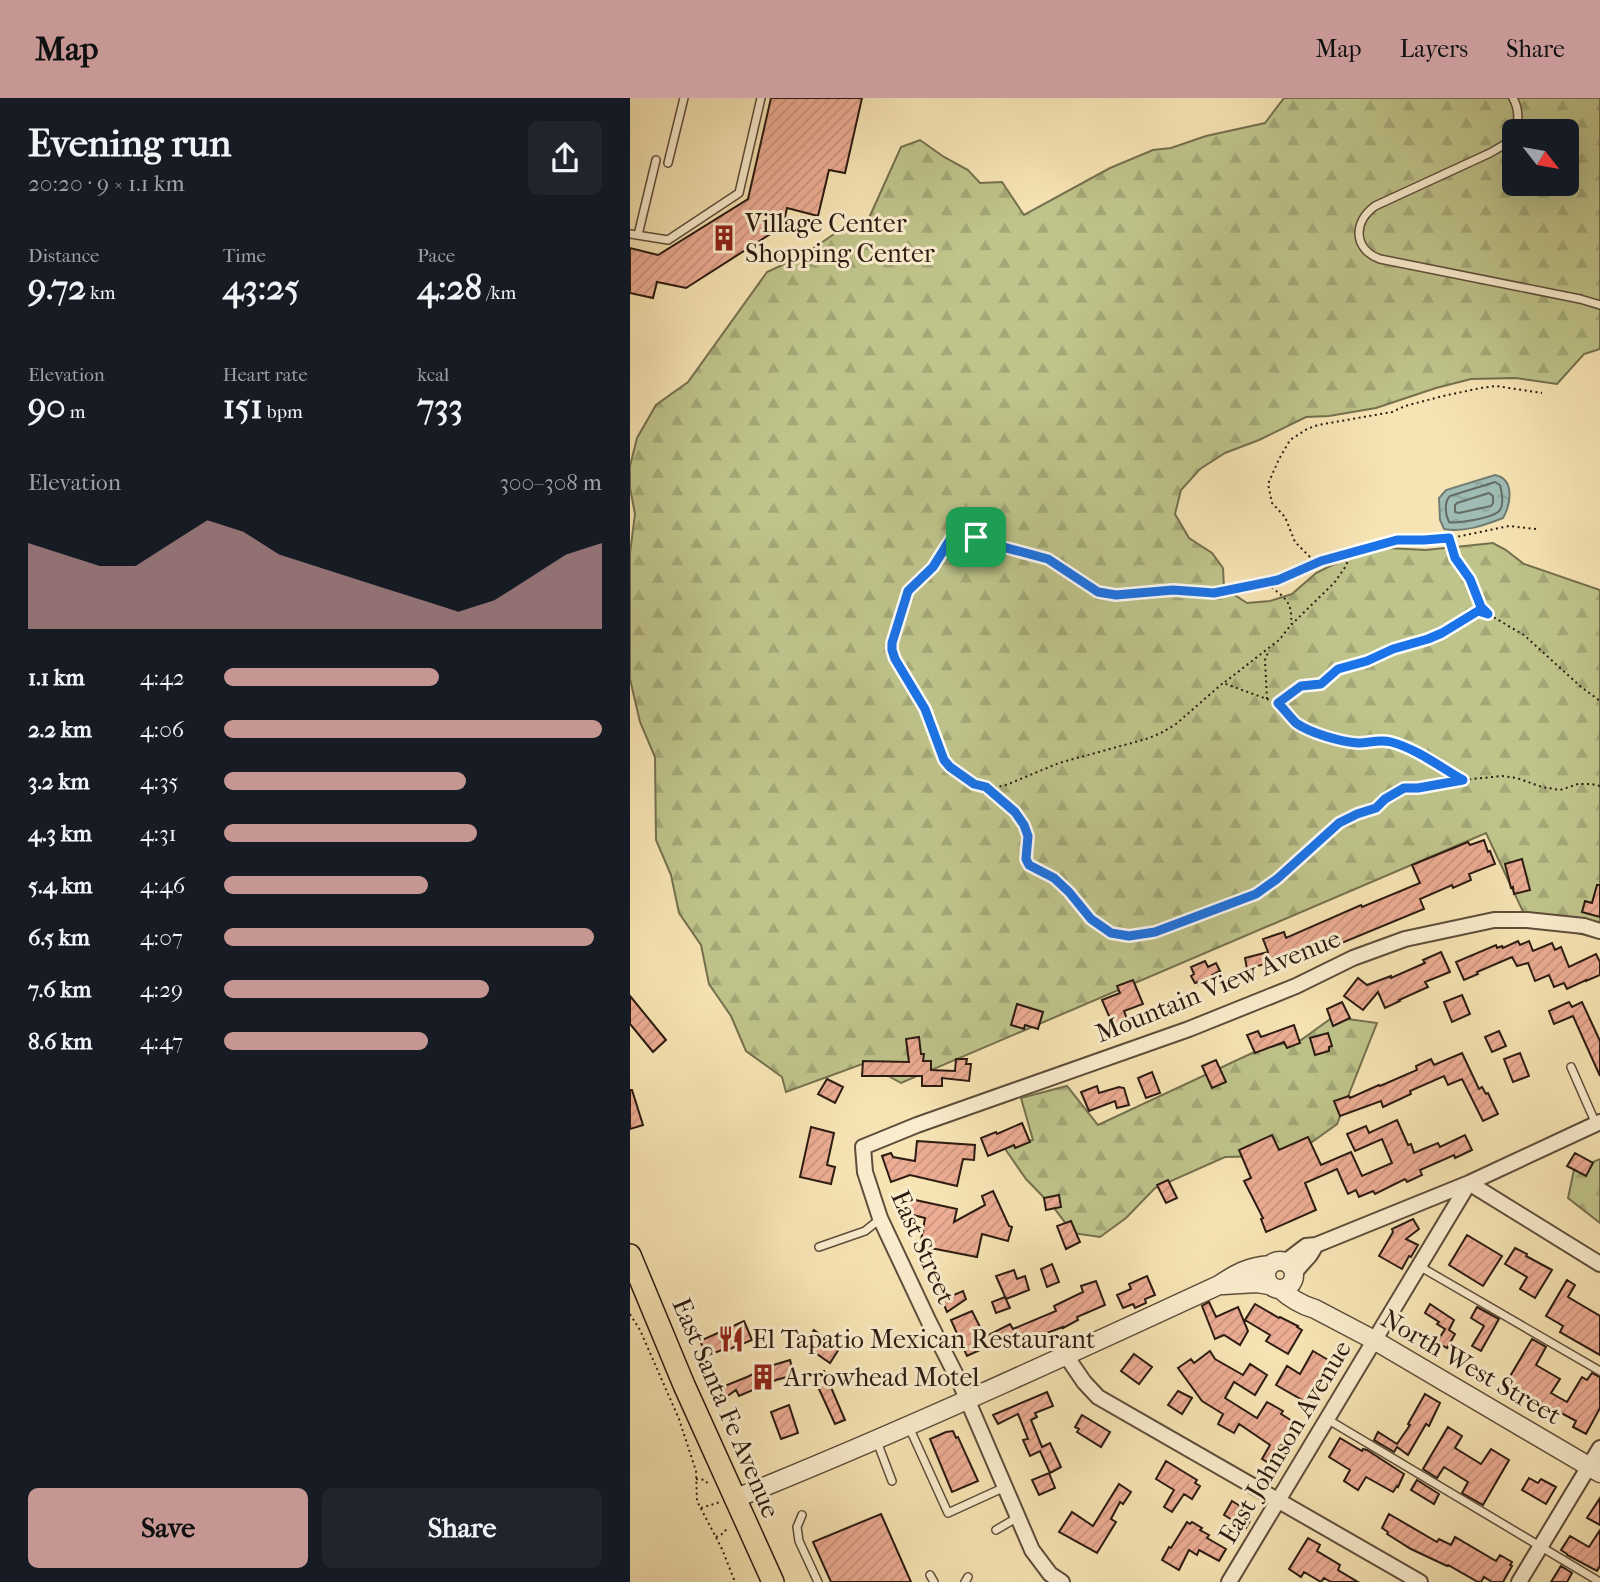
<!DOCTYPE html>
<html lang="en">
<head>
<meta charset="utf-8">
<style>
  body { margin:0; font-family:"IM FELL French Canon",serif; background:#20242c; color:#f1f3f6; height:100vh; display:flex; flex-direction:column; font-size:26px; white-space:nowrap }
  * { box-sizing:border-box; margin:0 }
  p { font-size:23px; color:#9ea1a6 }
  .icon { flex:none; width:38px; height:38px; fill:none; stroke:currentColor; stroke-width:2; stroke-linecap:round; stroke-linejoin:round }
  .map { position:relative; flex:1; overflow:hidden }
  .panel { display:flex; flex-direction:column; background:#171b24; width:630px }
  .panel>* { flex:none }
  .needle { width:46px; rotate:121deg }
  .buttons { position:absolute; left:872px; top:21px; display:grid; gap:14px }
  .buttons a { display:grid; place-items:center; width:77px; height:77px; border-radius:10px; background:#171b24; box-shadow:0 7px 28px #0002; font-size:35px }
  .pin { position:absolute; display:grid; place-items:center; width:60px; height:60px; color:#fff; margin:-30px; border-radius:14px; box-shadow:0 4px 10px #0006 }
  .round { display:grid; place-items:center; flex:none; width:74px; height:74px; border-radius:10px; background:#20242c }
  .summary { display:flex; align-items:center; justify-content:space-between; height:119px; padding:0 28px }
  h1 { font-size:38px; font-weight:800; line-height:52px }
  .stats { display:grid; grid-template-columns:repeat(3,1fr); gap:10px; height:119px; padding:7px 28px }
  .stats div { display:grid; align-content:center }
  .stats b { font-size:35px; font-weight:800 }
  .stats small { font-size:19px; font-weight:400 }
  .stats p { font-size:19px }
  .chart { height:196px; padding:14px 28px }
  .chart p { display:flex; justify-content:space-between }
  .chart svg { width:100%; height:126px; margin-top:7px; fill:#c59692; opacity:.7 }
  .button { display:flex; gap:14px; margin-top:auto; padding:14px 28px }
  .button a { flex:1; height:80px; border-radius:10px; background:#c59692; color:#111; font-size:28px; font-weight:800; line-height:80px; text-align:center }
  .button a+a { background:#20242c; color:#f1f3f6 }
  ul { padding:0 28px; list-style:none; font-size:23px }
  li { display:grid; grid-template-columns:112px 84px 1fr; align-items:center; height:52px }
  li i { height:18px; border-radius:9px; background:#c59692 }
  header { display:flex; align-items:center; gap:42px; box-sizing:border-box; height:98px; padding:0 35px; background:#c59692; color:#111 }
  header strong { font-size:33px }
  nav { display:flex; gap:38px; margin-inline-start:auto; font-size:24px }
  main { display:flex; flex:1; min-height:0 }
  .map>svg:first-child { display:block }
</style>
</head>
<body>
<header>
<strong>Map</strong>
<nav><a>Map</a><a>Layers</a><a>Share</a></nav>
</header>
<main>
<section class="panel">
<div class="summary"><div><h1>Evening run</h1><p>20:20 · 9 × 1.1 km</p></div><a class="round"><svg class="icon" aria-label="share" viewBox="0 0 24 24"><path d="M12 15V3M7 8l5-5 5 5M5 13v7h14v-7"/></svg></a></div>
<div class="stats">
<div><p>Distance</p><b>9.72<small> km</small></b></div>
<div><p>Time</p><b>43:25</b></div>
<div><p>Pace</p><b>4:28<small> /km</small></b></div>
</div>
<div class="stats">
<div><p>Elevation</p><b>90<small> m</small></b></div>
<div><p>Heart rate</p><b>151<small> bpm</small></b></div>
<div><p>kcal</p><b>733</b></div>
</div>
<div class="chart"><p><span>Elevation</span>300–308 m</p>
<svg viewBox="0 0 160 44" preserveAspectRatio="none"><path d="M0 44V14L10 18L20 22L30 22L40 14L50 6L60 10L70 18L80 22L90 26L100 30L110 34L120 38L130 34L140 26L150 18L160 14V44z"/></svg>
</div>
<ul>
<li><b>1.1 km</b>4:42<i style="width:57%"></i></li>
<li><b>2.2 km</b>4:06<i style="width:100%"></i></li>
<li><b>3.2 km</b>4:35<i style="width:64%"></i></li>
<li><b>4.3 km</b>4:31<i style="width:67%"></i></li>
<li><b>5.4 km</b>4:46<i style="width:54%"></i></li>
<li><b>6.5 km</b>4:07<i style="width:98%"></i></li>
<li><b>7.6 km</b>4:29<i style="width:70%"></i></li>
<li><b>8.6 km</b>4:47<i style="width:54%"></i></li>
</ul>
<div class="button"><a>Save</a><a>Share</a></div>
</section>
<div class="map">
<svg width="970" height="1484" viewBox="0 0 970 1484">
  <defs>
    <pattern id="forest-firs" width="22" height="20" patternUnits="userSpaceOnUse" patternTransform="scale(1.75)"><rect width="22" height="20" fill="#bfc48b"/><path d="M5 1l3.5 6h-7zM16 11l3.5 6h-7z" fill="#a4a877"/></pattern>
    <pattern id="water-ripples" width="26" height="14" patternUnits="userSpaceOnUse" patternTransform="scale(1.75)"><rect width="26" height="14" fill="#9fbdb5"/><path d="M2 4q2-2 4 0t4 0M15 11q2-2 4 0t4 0" fill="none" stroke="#89a29b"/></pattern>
    <pattern id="building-hatch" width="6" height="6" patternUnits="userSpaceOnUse" patternTransform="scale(1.75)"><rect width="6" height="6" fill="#edad94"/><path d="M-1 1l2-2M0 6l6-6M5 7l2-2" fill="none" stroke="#cb947f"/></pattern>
  </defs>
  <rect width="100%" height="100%" fill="#f7e4b4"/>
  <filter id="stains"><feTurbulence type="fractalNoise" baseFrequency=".00286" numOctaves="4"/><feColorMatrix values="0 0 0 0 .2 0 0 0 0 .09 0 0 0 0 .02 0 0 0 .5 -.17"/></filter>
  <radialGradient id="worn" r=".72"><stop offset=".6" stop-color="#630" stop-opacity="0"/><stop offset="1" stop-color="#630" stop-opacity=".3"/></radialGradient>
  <path fill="url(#forest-firs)" stroke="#75704e" stroke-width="2" fill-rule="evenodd" d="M654,0H970V251L954,256L927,286L886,280L841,281L806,290L746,310L699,318L676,319L629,342L595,355L570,371L551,392L545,416L559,440L582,455L593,470L594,490L617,505L640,503L662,496L686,475L716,460L757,450L796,452L863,445L876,452L894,466L970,492V841L897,822L856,735L271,985L235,965L156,994L152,979L116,953L101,918L79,886L71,847L49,815L41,777L26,742L25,659L10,624L0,581V455L5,416L0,390V368L7,340L26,307L58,284L137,174L172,158L204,136L239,120L271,49L290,42L314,59L338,72L350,85L372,84L394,117L480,70L523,52L541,50L576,38L635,25ZM884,33H936V86H884Z
    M703,919L747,925L707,1026L675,1049L636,1058L595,1059L525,1090L496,1120L470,1139L443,1135L424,1110L396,1081L373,1048L403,1042L391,1000L437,988L468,1027L633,950L671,942Z
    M970,1061V1125L938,1100L944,1072Z"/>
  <path fill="url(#water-ripples)" stroke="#717c73" stroke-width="2" d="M865,377C885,381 881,406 873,420C855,427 833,435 814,431L810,422L809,400L816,392Z"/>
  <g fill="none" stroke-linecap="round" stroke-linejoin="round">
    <path stroke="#656c63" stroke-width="2" d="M865,384L870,387C872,395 875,409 868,414C861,420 827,426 819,424C815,416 814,404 820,398Z
      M859,395L863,398V405L861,408L829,415L825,414V407L827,405Z"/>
  </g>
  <path fill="url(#building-hatch)" stroke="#2b1b11" stroke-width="2" d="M141,0H232L215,75L199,72L188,118L157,110L153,128L56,190L27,184L23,200L0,195V150L28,157L118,101Z
    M854,742L858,754L860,753L865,766L839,776L841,782L823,790L822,787L790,801L794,811L673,861L671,856L617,871L615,860L638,854L633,841L654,834L656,840L731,807L732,809L790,785L782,767L838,744L840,747Z
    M892,761L900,792L884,796L883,789L881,790L875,766Z
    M967,787H970V819L952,814L955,803L962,805Z
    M888,843L890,847L899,843L903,853L922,845L925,852L931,849L939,869L966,856L970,864V877L956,883V882L937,891L934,885L924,889L919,877L905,883L898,865L887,868L882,859L847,874L848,876L834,882L826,864L866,847L867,850L872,848L873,850Z
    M811,854L820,874L795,884L798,889L769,902L770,903L755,910L748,894L733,912L714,898L728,880L737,887L761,878V880L795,865L793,862Z
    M575,863L578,869L586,865L590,873L582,877L583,881L569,887L568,884L565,885L561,878L564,876L561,869Z
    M503,882L513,906L494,913L500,929L486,934L472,902L490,895L487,888Z
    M832,897L840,916L822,924L814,904Z
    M0,898L36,942L23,954L0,926Z
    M712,904L720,920L703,928L697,911Z
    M939,904L942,909L952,904L970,943V978L943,918L924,926L919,913Z
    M387,906L413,914L408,931L395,927L394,931L381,927Z
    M664,927L670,945L657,950L654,944L625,955L617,937L628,933L631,939Z
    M869,933L876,948L862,954L855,939Z
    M698,935L702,948L699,949V953L685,957L680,940Z
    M289,939L291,956H294L293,963H301V972L325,973L326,961H337L336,966H341L339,983L312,980V988H292V978H232L233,963L279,964L276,941Z
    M832,955L849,991L852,989L856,996L858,995L868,1016L853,1023L832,981L818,987L814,978L780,993L781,996L753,1009L751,1003L710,1018L704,1003L719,998L720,1000L749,987L750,988L787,972L786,968L801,961L804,967Z
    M890,955L899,978L883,984L874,961Z
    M586,962L596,984L582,990L572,968Z
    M522,974L530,995L516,1000L508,980Z
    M197,981L213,989L205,1005L188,996Z
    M467,988L469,995L489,989L494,990L499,1007L487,1010L485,1003L459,1013L451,994Z
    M0,992H2L13,1027L0,1031Z
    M767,1022L778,1047L781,1046L784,1055L808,1045L810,1049L835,1037L842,1052L825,1060L824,1057L790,1072L792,1077L777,1084L775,1081L745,1096L743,1093L729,1099L726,1092L718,1096L707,1071L675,1085L686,1112L636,1134L631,1121L633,1120L614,1083L621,1080L609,1052L642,1037L649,1052L678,1039L691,1067L721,1054L732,1078L762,1065L752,1041L725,1053L717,1036L736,1028L739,1035Z
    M392,1025L400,1044L385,1050L384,1047L358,1058L351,1040L366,1034L367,1036Z
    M181,1029L204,1035L197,1067L205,1069L201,1086L170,1079Z
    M287,1043L345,1047L344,1062L333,1061L327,1088L280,1077L261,1084L252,1058L261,1055L263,1059L285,1063Z
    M945,1055L963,1065L956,1078L937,1068Z
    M538,1082L547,1100L536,1105L527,1087Z
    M363,1093L379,1128L382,1129L378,1143L352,1136L347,1159L290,1148L295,1120L271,1114L262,1097L327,1111L324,1124L355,1107L352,1098Z
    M429,1097L431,1109L416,1112L414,1100Z
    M783,1121L789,1131L776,1141L788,1147L781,1159L779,1158L772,1171L749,1158L763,1134L762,1131Z
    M441,1123L450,1144L436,1151L427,1128Z
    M837,1137L872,1158L853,1188L819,1167Z
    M885,1150L897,1156L896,1158L922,1172L905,1200L890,1191L897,1179L875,1166Z
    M422,1166L429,1184L417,1189L411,1171Z
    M384,1172L387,1181L395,1178L399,1192L376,1201L366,1178Z
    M517,1178L525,1197L515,1201L516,1205L505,1210L503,1206L493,1210L487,1197L501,1191L499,1186Z
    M937,1182L945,1187L938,1199L970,1218V1257L930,1234L933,1228L916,1218Z
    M466,1183L475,1207L447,1219L448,1222L433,1230V1229L414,1236L415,1238L404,1243L396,1244L392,1236L376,1244L374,1241L337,1258L321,1222L342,1213L355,1239L380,1226L383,1231L426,1213L424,1208L453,1194L451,1188Z
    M333,1193L336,1201L317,1214L312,1202Z
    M375,1199L380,1210L366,1215L362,1204Z
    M579,1204L586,1219L608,1209L618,1233L610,1247L594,1237L585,1241L572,1208Z
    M625,1206L649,1220L650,1219L668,1228L667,1229L672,1232L658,1256L636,1243L640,1237L615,1222Z
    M800,1206L824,1222L819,1232L825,1236L817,1250L807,1244L815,1231L807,1226L809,1224L795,1215Z
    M847,1209L869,1221L851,1253L842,1248L854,1228L841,1220Z
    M114,1223L122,1242L95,1253L94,1251L77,1258L70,1243Z
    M184,1232L209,1251L200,1265L174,1247Z
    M902,1241L916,1249L906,1267L930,1281L921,1295L937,1304L952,1279L957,1282L962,1275L970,1279V1310L956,1336L943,1329L946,1323L924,1311L923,1314L875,1287Z
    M580,1253L585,1261L613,1277L620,1266L637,1277L625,1297L604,1284L595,1300L627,1320L637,1304L653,1313L651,1316L672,1329L647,1370L632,1361L640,1347L609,1326L604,1335L588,1326L593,1316L572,1303L548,1270L561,1261L564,1265Z
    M683,1253L700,1263L681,1295L691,1301L684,1312L671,1304L672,1302L646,1287L657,1268L670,1276Z
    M504,1256L522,1269L509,1286L491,1273Z
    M160,1262L164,1277L146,1282L109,1298L106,1292L96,1299L92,1289L117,1279L140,1268Z
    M194,1273L215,1322L205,1326L183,1278Z
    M548,1293L562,1300L552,1316L538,1307Z
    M417,1294L423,1308L405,1315L407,1319L401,1322L412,1349L420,1345L431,1369L420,1375L410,1353L400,1358L393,1342L398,1341L388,1316L368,1326L363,1317Z
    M795,1296L810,1305L799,1328L796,1326L778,1357L767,1349L764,1354L744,1342L748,1334L767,1346L780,1327L778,1326Z
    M159,1307L168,1335L151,1341L141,1314Z
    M452,1317L480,1334L471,1349L447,1334L449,1331L445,1329Z
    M818,1329L832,1338L825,1350L851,1366L861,1351L879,1362L853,1407L832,1395L838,1384L814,1369L807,1380L793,1371Z
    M323,1333L326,1340L328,1339L348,1383L322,1394L300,1341L316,1334Z
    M710,1340L732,1353L733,1351L737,1352L774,1376L768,1389L767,1388L763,1394L736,1379L728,1392L714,1383L720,1372L699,1359Z
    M536,1363L567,1382L565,1385L570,1388L562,1401L554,1396L542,1414L534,1409L544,1392L526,1381Z
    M419,1375L425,1390L409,1397L402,1382Z
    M899,1380L908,1385L911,1381L926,1389L916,1406L892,1392Z
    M787,1382L809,1396L804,1406L781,1392Z
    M489,1386L501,1394L493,1406L490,1404L481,1421L486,1424L467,1455L429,1434L442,1414L463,1428Z
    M970,1400V1427L957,1420Z
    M602,1403L615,1411L613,1414L622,1419L616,1430L594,1417Z
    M251,1416L281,1484H201L183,1444Z
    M759,1416L807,1444L809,1441L821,1447L825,1439L866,1463L870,1457L882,1464L880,1467L882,1468L873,1484H862L854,1479L851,1484H848L818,1467L817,1468L781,1451L757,1436L758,1434L752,1430Z
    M557,1424L560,1426L562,1424L572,1430L570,1432L579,1437L577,1440L596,1451L589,1463L569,1452L567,1457L559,1452L549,1472L532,1462L539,1449L541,1450Z
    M970,1432V1468L967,1473L937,1457V1456L931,1452L940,1438L959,1449Z
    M678,1440L690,1447L687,1453L710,1467L708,1472L728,1484H701L694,1480L691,1484L674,1474L671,1479L659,1471Z
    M931,1468L942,1475L937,1484H921Z"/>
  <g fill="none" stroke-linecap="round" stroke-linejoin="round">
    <g stroke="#5e4d3a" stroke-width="10">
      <path id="service" d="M883,0C889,11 889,22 886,33
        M884,39L879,44L860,55L745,108C723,124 723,151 750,161L950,201L970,207
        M38,65L54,0
        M0,136L38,142L109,95L131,0
        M8,137L26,62
        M941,969L966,1026
        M189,1149L235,1133L250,1121
        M789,1168L970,1273
        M697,1321L970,1484
        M279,1329L318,1415L375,1389
        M246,1341L262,1383
        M172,1417L167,1429L169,1443L188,1484
        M366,1432L388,1419
        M300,1477L304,1484
        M335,1484L338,1479"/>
    </g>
    <g stroke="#5e4d3a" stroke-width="18">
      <path id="minor" d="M839,1085L970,1166
        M655,1164L676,1148L686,1147L839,1085L970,1024
        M664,1175L680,1157L686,1147
        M439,1262L454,1284L468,1299L790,1484
        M432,1484L420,1476L402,1452L331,1287L299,1224L250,1120L235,1074L233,1049L287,1027L559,931L666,888L723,860L775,841L864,822H897L954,828L970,833
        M599,1484L839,1085
        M889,1484L970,1350"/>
    </g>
    <g stroke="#5e4d3a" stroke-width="21">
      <path id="tertiary" d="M636 1177a14 14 0 1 1 28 0a14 14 0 1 1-28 0Z
        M593,1187L627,1185L639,1187
        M650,1191C661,1201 671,1207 685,1211L744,1242L970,1375
        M104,1401C268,1335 429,1261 589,1187C607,1175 618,1169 640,1167"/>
    </g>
    <g stroke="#2b1b11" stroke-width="24">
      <path id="primary" d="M0,1157L54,1287L143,1484"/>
    </g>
    <path stroke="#2b1b11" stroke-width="2" stroke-dasharray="2 3.5" stroke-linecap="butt" d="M906,431L879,428L826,439L794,442H767L691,463L680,459L665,444L655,419L642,405L638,386L649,361L660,342L677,331L688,327L762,314L775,308L813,298L851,290L866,288L912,295
      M819,440L825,460L840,481L851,509L857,515
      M691,463L648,482L584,495L543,492L476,497L468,494L418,461L358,445L334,434L323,437L303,469L278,493L274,502L262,545V552L273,577L295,611L314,662L320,669L344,686L367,689L376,687L429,665L516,641L531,635L546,626L593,585L648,605L671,588L691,586L708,571L737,563L763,551L798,541L812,535L848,513L858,516L894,537L950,588L970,603
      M637,486C654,499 663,503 661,526
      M595,584L649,542L661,527L704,485L714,471L722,455
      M637,601L635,562L639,552
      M649,605C669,629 673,631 703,640C712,642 721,645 730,645C742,645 751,641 763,645C787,652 809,668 831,681
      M357,690L385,714L394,727L398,738L396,761L399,767L424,780L439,794L461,821L481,836L499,838L525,834L626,796L647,781L709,725L727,716L746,710L755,701L774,690H788L833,682L872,678L887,680L912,689L930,692L948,686H961L970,688
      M0,1216L10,1232L49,1321L66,1373L67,1403L92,1451L105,1484
      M66,1381L75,1382L79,1387
      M71,1410L90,1404
      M86,1439L94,1435L97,1430"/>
    <use href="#service" stroke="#faedce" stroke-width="7"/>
    <use href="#minor" stroke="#faedce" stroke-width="14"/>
    <use href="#tertiary" stroke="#faedce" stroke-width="18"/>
    <use href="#primary" stroke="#f7e4b4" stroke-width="21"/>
  </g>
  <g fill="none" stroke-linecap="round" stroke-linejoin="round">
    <g stroke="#fff" stroke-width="14">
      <path id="route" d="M334,434L358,445L418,461L468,494L486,497L543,492L584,495L648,482L691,463L767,442H794L819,440L825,460L840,481L851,509L858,516L848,513L812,535L798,541L763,551L737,563L708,571L691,586L671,588L648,605C654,611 660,619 666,625C680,635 711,644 728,645C739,645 749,641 761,644C787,651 810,669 833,682L788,690H774L755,701L746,710L727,716L709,725L647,781L626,796L525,834L499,838L481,835L461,821L439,794L424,780L399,767L396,761L398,738L394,727L385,714L356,689L344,686L320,669L314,662L295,611L265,561L262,552V545L278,493L303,469L323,437Z"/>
    </g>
    <use href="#route" stroke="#1a73e8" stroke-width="9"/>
  </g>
  <defs>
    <g id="building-bare" transform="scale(2.1)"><path d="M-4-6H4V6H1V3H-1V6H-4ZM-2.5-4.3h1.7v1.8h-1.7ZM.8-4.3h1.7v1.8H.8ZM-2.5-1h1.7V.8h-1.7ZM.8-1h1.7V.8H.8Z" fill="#8f2418" stroke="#faedce" stroke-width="2.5" paint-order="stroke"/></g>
    <g id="restaurant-bare" transform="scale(2.1)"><path d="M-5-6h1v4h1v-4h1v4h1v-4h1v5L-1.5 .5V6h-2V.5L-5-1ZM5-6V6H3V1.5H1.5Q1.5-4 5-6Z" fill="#8f2418" stroke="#faedce" stroke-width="2.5" paint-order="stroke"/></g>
  </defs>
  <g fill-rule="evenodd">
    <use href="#building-bare" x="94" y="140"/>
    <use href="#restaurant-bare" x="101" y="1241"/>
    <use href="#building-bare" x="133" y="1279"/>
  </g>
  <g text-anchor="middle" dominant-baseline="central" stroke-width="6" stroke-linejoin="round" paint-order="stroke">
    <g font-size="26" fill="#2b1b11" stroke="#faedce" text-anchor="start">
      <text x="115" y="125">Village Center<tspan x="115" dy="30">Shopping Center</tspan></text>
      <text x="122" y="1241">El Tapatio Mexican Restaurant</text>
      <text x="154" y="1279">Arrowhead Motel</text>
    </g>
    <g font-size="26" fill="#2b1b11" stroke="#faedce">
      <text transform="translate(588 888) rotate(-22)">Mountain View Avenue</text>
      <text transform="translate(293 1149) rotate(66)">East Street</text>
      <text transform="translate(841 1269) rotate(30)">North West Street</text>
      <text transform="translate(96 1310) rotate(67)">East Santa Fe Avenue</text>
      <text transform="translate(655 1344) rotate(-59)">East Johnson Avenue</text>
    </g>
  </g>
  <rect width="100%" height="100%" filter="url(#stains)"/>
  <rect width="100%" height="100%" fill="url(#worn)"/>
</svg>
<div class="buttons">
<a><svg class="needle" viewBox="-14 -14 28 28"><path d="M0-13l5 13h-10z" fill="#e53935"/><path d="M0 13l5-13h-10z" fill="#9ea1a6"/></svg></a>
</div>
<div class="pin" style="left:346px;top:439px;background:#1e9e55"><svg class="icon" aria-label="arrive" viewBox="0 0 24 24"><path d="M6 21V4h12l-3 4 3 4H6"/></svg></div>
</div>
</main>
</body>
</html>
